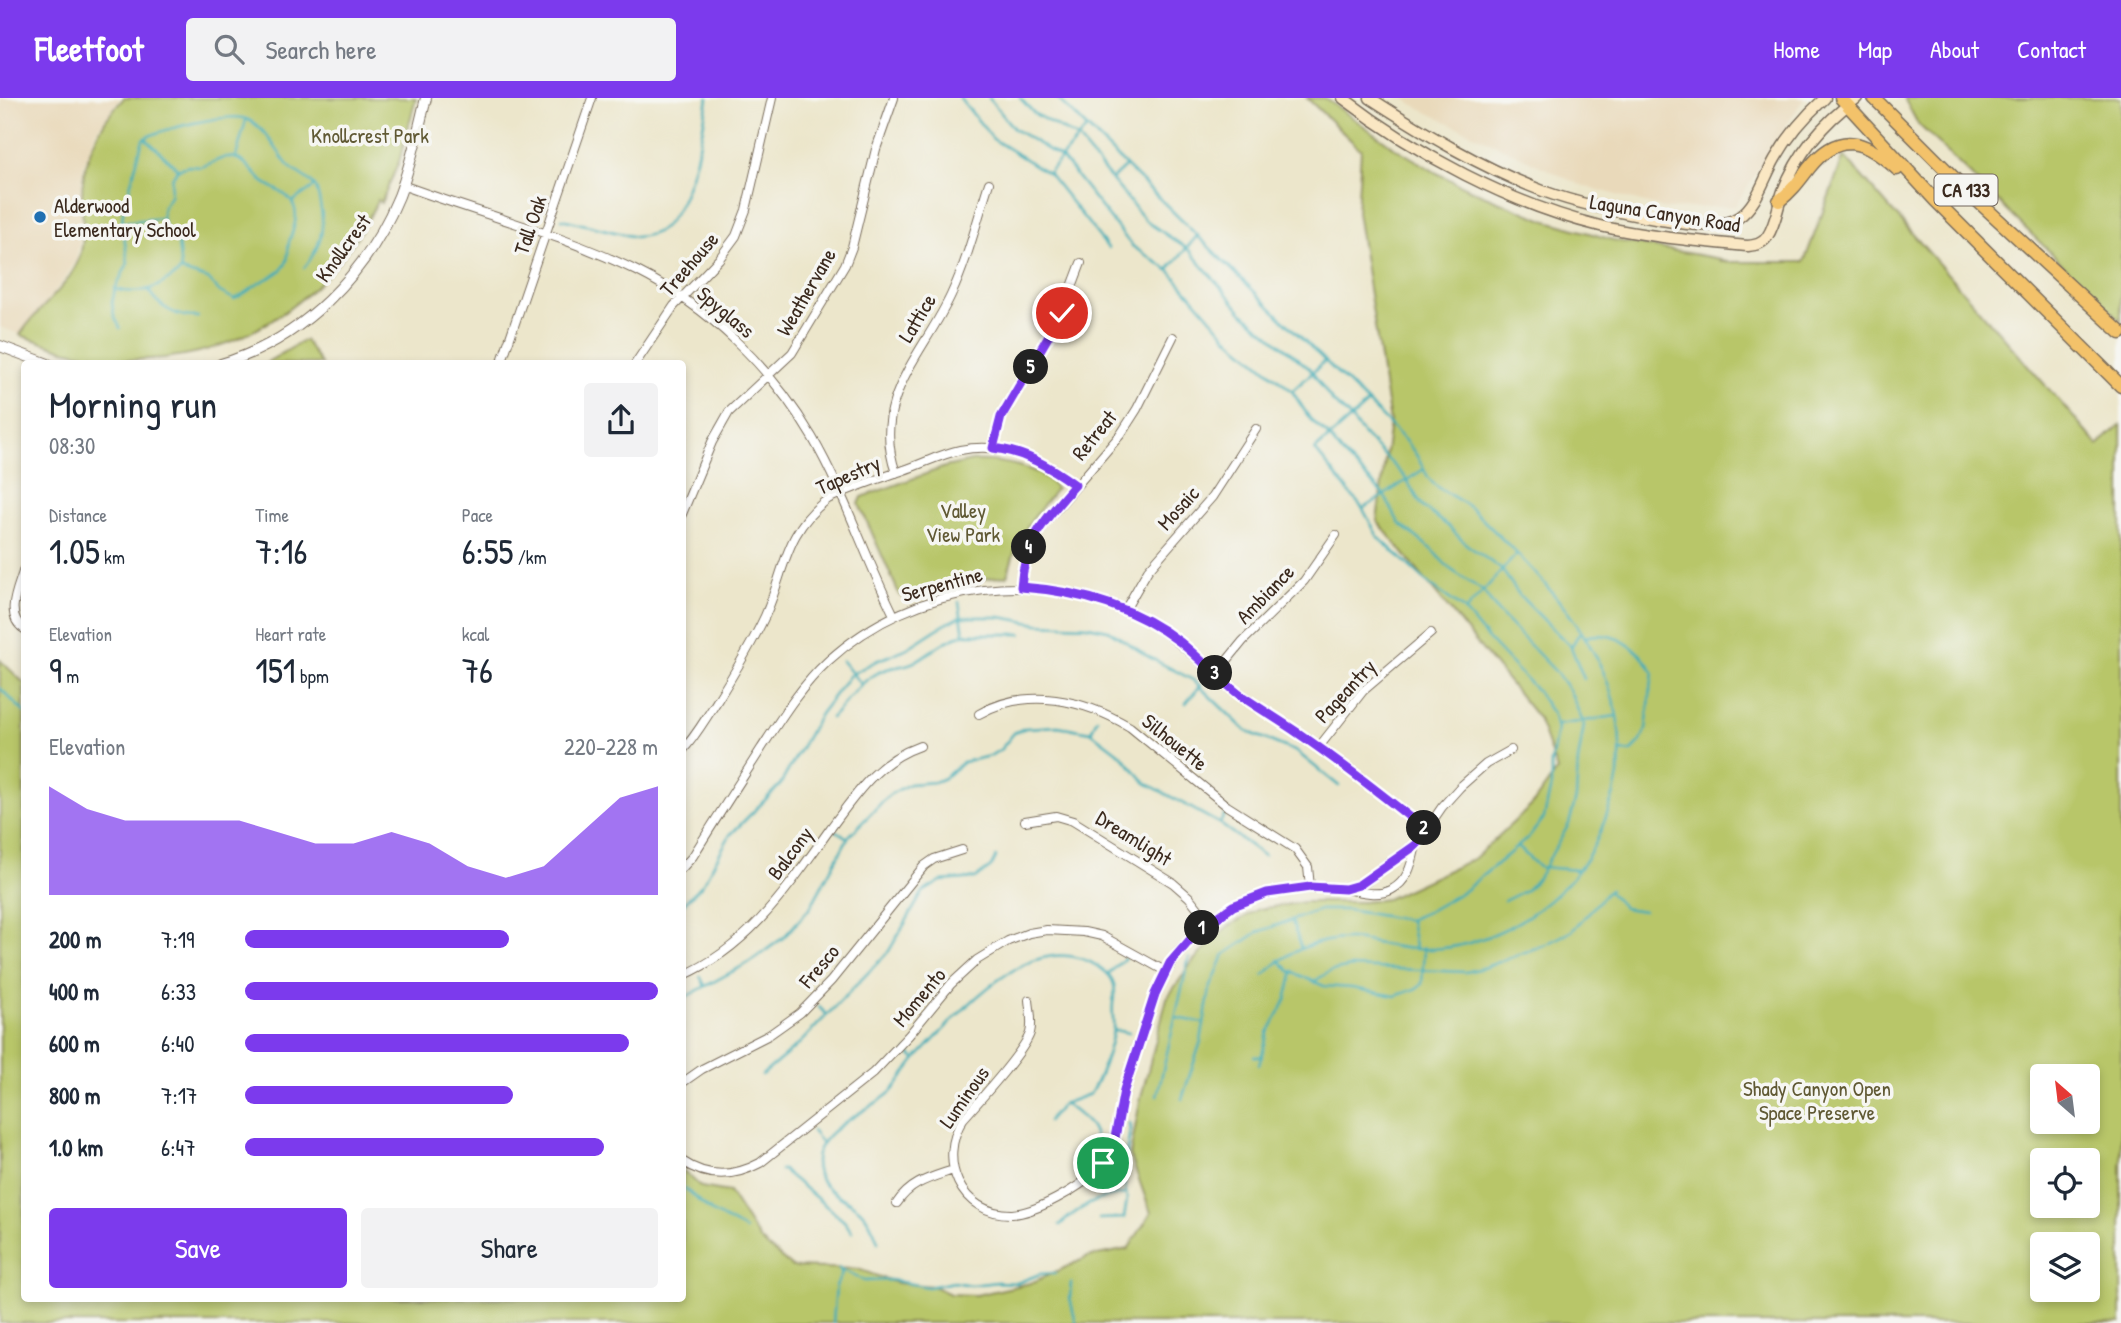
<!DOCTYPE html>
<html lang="en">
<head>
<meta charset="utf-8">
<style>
  body { margin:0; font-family:"Patrick Hand",sans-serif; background:#f2f2f3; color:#1f2937; height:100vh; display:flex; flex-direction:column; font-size:26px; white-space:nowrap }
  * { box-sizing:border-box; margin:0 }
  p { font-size:23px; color:#747a83 }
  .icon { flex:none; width:38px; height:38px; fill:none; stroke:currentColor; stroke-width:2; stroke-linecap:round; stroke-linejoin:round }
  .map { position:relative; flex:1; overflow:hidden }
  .side { position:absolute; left:21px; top:262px; width:665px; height:942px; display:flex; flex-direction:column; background:#fff; border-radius:7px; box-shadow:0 4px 10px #0003 }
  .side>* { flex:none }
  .needle { width:46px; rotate:332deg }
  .fabs { position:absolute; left:2030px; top:966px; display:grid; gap:14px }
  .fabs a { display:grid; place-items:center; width:70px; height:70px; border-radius:7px; background:#fff; box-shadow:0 4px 10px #0003; font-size:35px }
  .pin { position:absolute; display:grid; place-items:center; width:60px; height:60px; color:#fff; margin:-30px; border:4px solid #fff; border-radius:50%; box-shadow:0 2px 7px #0007 }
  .km { position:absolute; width:35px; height:35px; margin:-18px; border-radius:50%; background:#222; color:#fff; font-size:19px; line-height:35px; text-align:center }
  .round { display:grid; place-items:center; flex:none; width:74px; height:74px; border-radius:7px; background:#f2f2f3 }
  .overview { display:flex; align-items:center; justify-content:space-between; height:119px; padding:0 28px }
  h1 { font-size:38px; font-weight:600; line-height:52px }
  .stats { display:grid; grid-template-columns:repeat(3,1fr); gap:10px; height:119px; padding:7px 28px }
  .stats div { display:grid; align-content:center }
  .stats b { font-size:35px; font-weight:600 }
  .stats small { font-size:19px; font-weight:400 }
  .stats p { font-size:19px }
  .chart { height:196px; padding:14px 28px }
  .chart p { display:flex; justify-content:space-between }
  .chart svg { width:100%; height:126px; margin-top:7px; fill:#7c3aed; opacity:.7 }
  .button { display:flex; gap:14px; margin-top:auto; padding:14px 28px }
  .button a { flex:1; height:80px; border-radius:7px; background:#7c3aed; color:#fff; font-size:28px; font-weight:600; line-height:80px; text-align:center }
  .button a+a { background:#f2f2f3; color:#1f2937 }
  ul { padding:0 28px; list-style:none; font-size:23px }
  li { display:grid; grid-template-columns:112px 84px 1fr; align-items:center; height:52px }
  li i { height:18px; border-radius:9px; background:#7c3aed }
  header { display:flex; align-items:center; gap:42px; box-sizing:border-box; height:98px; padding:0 35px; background:#7c3aed; color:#fff }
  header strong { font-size:33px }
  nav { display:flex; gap:38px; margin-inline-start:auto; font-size:24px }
  .search { width:490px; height:63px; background:#f2f2f3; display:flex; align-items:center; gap:18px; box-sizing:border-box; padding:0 24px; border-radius:7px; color:#747a83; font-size:26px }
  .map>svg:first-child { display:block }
</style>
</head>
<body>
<header>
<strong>Fleetfoot</strong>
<div class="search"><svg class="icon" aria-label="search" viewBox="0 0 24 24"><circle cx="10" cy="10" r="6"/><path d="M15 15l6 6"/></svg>Search here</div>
<nav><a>Home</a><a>Map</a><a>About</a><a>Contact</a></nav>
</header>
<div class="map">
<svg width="2121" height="1225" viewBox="0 0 2121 1225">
  <rect width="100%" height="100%" fill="#f6f6f2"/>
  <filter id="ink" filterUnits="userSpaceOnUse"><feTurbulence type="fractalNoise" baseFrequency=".0143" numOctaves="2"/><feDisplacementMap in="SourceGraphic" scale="14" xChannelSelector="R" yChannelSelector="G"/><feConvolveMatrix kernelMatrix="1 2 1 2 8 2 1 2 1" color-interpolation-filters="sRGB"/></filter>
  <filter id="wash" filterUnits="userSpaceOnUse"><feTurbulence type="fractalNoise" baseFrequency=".00686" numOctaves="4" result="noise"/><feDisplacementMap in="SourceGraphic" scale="28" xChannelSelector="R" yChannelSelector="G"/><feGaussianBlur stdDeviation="1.57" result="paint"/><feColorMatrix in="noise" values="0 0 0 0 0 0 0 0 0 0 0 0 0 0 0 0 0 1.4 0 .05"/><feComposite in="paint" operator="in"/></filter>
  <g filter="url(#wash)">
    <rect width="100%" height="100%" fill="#ece6cb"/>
    <path fill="#e9d9ba" d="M0,0H120L95,34L83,68L80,90L81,133L76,161L64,182L19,236L0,229Z
      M1404,0H1804L1735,108L1666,111L1578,86L1420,11Z"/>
    <path fill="#b8c669" stroke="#7a7844" stroke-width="2" fill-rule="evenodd" d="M124,0H416L399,64L381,105L378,102C335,191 250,257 149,261C132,262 105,264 93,256L92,258L64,252L20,237C37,210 67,191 79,161C85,143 83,126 82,107C80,67 96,28 124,0Z
      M1307,0H1325L1392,48L1437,75L1471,92L1544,122L1613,142L1721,161L1720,163L1728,164H1804L1844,58L2098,347L2121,326V1225H0V562L24,585V1200H682L683,1072L701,1089L729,1094L760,1142L792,1169L858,1171L897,1185L933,1188L950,1196L976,1197L1031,1185L1088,1159L1128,1151L1151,1115L1130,1057L1140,1003L1167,900L1193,863L1227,829L1259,811L1304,804H1363L1387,801L1475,760L1532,707L1557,672L1538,620L1377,423L1390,324L1357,114L1361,52ZM2042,978H2088V1024H2042ZM2042,1062H2088V1108H2042ZM2042,1146H2088V1192H2042Z
      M1904,0H2121V223L1918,26Z
      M305,242L321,266H266L269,263Z
      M972,363C997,362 1043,368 1056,391L1031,423L1017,446L1007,478L960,484L906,500L900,498L859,406L862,399L945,369Z"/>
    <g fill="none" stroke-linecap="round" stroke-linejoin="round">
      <path stroke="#3bacb7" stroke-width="2.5" d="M960,0L993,41L1049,76L1108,150
        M989,0L1014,31L1062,60L1132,148L1170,173L1227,239L1292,293L1310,321L1327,336L1342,355L1384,397L1399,425L1431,451L1450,471L1483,493L1497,513L1555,573L1570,593L1584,627L1578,663L1576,700L1569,726L1538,780L1526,792L1504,803
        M1020,0L1035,16L1077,40L1146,123L1189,152L1243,215L1310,271L1333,304L1347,316L1364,337L1404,378L1423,409L1448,428L1466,446L1502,472L1520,498L1571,549L1584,581
        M1057,0L1368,305C1384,321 1402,337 1415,355C1421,364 1424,374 1431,383C1440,394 1462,401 1474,413C1541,479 1625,557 1620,660C1619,684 1610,709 1601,732C1579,788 1527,828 1469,845C1445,852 1415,853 1391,848C1377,846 1363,841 1349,841C1317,841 1286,853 1264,877
        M145,40L178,71
        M226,59C242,58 250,70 260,81C269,90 284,92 291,103C301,116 293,131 289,144C287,153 290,162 283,170C277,178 269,179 261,184C251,190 244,197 234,201L220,194L208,181L181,173L178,143L165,128L162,120L163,110L170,98L172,80L178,71L189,68L201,69Z
        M236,59L246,22
        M1048,75L1087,30
        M1112,81L1126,68
        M292,104L315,88
        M562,121L635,139C644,139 659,135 665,128C691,101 702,37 708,0
        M123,124L162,120
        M1168,172L1198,137
        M115,191C141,199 160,189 181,173
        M149,193C159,210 179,220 198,219
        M120,230L114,217L112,205L115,191L128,165L122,124L123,114L143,41C161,31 224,16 243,20C263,25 276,52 287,66C295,76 310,79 316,90C318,95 319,101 320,106C326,132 320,150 304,170
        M1292,293L1325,263
        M1363,411L1424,371
        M959,504L964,536
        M1465,513L1516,457
        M1585,539C1613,531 1639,549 1653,574L1646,631L1641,643L1630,654L1621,653
        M1571,549L1580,534
        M842,563L860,585
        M0,590L24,614
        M1186,605L1201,587
        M831,620C849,602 859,582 884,572C894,568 907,569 916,563C933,553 945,541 965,536H1021
        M1558,627L1616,618
        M1091,634L1097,621
        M1220,725L1225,716
        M836,733L848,740
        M1517,748L1539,769L1578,772
        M1608,793L1624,810L1644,813
        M682,807L702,787L730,737L780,687L820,616L850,577L876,563L906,551L937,531L959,519H1000L1038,526L1088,528L1108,532L1149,559L1193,582L1246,633L1297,654L1339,688
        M1410,822L1415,849
        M1292,823L1301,850
        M1279,862L1290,873L1324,888L1352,890L1395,898L1415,891L1422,886L1424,850
        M1108,876L1125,860
        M700,878L705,888
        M1313,884L1331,873L1351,869L1466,874L1486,869L1546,846L1572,833L1610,791
        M682,901L750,864L784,839L810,810L849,738L889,697L909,686L935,684L944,680L963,664L990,658L1001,651L1014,635L1025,630L1058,628L1091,634L1121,657L1146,685L1220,726L1264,758
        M819,909L826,916
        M1177,920L1204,925
        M1115,932L1129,935
        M907,953L914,960
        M1254,958L1262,959
        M1259,967L1268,935L1286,902L1293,873
        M762,977L799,946L889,853L923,794L941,783L976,780L991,769L996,759
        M1157,998L1189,860
        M1182,1001L1201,943L1210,891L1224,857L1258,834L1320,812H1347L1408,822L1427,814L1464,793L1528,740L1544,720L1551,688V665L1557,632L1553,617L1537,593L1486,539L1462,510L1430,487L1378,439L1363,411L1315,352L1368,305
        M1064,1005C1075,1014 1095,1026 1095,1041L1100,1044
        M812,1033L821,1044
        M780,1072H783L844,1123L852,1134
        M685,1091L712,1114L745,1132
        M1099,1121L1124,1120L1127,1101L1123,1076L1130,1032L1129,1025
        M1060,1127C1078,1110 1100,1098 1125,1096
        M878,1144C874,1132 869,1120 860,1112C842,1097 816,1092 816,1064C816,1031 870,1013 891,994C901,984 907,971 917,960C958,917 1032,825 1099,869C1111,877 1117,885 1114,899C1111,910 1114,921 1113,931C1112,947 1099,982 1090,996L1063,1006L1048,1023
        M1071,1185L1070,1200L1076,1225
        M833,1225L836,1188L842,1175L839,1170L864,1183L890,1182L928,1189L954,1184L971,1187L997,1184L1017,1185L1040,1176L1056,1175"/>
    </g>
  </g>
  <g filter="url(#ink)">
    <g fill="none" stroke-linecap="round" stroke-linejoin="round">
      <g stroke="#796c5b" stroke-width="10">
        <path id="minor" d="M402,87C480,116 562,136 637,173C709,209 771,269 812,339C845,396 865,459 894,517
          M501,266L592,0
          M635,266L674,208L719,161L736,138L746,112L772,0
          M993,350L1001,319L1062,215L1081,165
          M896,375C870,302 923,257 951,197C968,161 977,122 989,85
          M682,416L712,344L729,314L792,255L845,167L852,149L876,51L894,0
          M24,471C18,491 4,517 24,531
          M1021,489L1026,455L1035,436L1121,336L1137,311L1173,239
          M1125,512L1148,472L1212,399L1256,331
          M1216,576L1243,543L1304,483L1336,437
          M979,616C1027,588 1085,602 1130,629L1227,708L1295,751L1308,769L1310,789
          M1318,650L1363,593L1431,535
          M682,653C695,639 704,623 714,608C732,579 750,550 765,518C785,474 784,433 828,401C852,389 878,381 904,372C922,366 941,356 960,352C1004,343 1041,361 1075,387
          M1025,723L1056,718L1073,723L1173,785L1189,799L1209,824
          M682,770L693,758C715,722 738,687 761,651C781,620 801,588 828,563C915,483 1049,466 1152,526C1184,545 1208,573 1238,595C1258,610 1279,622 1300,636C1343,666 1385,699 1426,732
          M1348,790L1366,784L1383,769L1416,747L1442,709L1460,689L1486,666L1511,652
          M682,878C750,849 789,788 830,731C856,696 877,663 920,648
          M1029,902C1030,913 1033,924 1030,935C1024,954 979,1003 963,1021C937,1062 960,1117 1012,1116C1035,1115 1080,1090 1096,1073C1117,1051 1116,1023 1123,995C1128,976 1135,958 1141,939C1155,896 1168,856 1205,827C1246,795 1293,786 1345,791C1360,793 1376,799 1391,792C1409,783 1412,764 1416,747
          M682,985L702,971L769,937L800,915L831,883L924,768L934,761L962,752
          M682,1063C707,1080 734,1079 760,1065L873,975L909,937L951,886L977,862L1008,843L1029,835L1047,832L1084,834L1102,838L1165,873
          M897,1105C911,1084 930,1080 953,1072"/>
      </g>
      <g stroke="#796c5b" stroke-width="12">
        <path id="tertiary" d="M0,248L48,266
          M221,266C302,242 367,176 399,98C411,67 418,33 426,0"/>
      </g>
      <g stroke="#796c5b" stroke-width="13">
        <path id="secondary" d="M1343,0C1416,56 1510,106 1600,128C1648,139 1699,143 1748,148C1756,147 1762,146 1767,139C1776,126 1778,107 1783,93C1798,54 1824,24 1857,0
          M1370,0C1424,35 1482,70 1543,93C1581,107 1621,115 1661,122C1684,126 1718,133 1739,119C1757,107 1764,80 1775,61C1788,38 1805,18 1825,0"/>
      </g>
      <g stroke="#796c5b" stroke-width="15">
        <path id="primary" d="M1841,0L1935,102L2121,288
          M1874,0L1967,93L2121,235
          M1779,103C1792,93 1799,83 1809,70C1839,32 1865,42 1897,71"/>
      </g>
      <use href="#minor" stroke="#fff" stroke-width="8"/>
      <use href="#tertiary" stroke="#fff" stroke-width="10"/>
      <use href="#secondary" stroke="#fae7c3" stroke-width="10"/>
      <use href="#primary" stroke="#f3c26a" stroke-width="12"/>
    </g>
  </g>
  <g fill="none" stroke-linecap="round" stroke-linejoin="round" filter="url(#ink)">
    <g stroke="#fff" stroke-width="14">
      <path id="route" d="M1062,215L1001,319L993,350C1025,354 1049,368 1075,387C1046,420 1024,443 1021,489C1077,493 1135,509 1180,544C1201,561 1219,581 1240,597C1259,610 1279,622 1298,635C1342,665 1385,699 1426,732L1416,747L1359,787L1345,791L1310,789L1267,795L1233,808L1196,835L1170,865L1155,896L1124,992L1114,1045L1103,1065"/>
    </g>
    <use href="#route" stroke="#7c3aed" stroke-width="9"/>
  </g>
  <circle fill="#1f6fb2" stroke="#f6f6f2" stroke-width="2.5" cx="40" cy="119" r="7"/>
  <g text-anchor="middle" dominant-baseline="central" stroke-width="7" stroke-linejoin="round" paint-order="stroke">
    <rect fill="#f6f6f2" stroke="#73675e" stroke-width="2" x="1934.5" y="76.5" width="63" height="31" rx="5"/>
    <g font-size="19" font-weight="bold" fill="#3b2a1e">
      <text x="1966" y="92">CA 133</text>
    </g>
    <g font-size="21" fill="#605934" stroke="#f6f6f2">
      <text x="370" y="37">Knollcrest Park</text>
      <text x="963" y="412">Valley<tspan x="963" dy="24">View Park</tspan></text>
      <text x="1817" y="990">Shady Canyon Open<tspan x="1817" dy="24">Space Preserve</tspan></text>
    </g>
    <g font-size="21" fill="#3b2a1e" stroke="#f6f6f2" text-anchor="start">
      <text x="54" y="107">Alderwood<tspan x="54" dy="24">Elementary School</tspan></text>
    </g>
    <g font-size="21" fill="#3b2a1e" stroke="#f6f6f2">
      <text transform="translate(1665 115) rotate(9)">Laguna Canyon Road</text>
      <text transform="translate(530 127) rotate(-71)">Tall Oak</text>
      <text transform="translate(343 150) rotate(-54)">Knollcrest</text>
      <text transform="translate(689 166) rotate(-49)">Treehouse</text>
      <text transform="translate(806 194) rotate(-60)">Weathervane</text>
      <text transform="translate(726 214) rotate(40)">Spyglass</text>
      <text transform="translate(917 220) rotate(-59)">Lattice</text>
      <text transform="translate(1094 337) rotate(-51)">Retreat</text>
      <text transform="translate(848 377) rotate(-24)">Tapestry</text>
      <text transform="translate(1178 410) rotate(-48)">Mosaic</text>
      <text transform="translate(942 486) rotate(-15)">Serpentine</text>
      <text transform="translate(1265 496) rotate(-46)">Ambiance</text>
      <text transform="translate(1345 593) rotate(-47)">Pageantry</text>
      <text transform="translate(1175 644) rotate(39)">Silhouette</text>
      <text transform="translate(1134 740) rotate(32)">Dreamlight</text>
      <text transform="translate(790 755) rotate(-53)">Balcony</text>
      <text transform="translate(819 868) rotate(-50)">Fresco</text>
      <text transform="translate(919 899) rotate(-50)">Momento</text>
      <text transform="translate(964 999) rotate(-55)">Luminous</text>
    </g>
  </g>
</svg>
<div class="fabs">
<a><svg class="needle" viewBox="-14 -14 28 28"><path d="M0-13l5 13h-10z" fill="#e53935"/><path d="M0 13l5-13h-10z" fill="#747a83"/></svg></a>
<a><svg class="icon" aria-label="locate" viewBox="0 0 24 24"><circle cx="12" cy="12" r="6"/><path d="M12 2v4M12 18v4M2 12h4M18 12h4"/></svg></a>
<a><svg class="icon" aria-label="layers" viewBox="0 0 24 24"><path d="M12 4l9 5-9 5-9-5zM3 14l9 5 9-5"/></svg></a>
</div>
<div class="pin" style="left:1103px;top:1065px;background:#1e9e55"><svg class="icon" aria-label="arrive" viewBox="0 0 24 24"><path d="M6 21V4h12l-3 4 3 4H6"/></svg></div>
<div class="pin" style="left:1062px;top:215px;background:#d93025"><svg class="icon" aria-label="check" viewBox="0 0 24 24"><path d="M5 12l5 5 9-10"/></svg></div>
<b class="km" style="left:1202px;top:830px">1</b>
<b class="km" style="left:1424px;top:730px">2</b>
<b class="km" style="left:1215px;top:575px">3</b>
<b class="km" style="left:1029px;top:449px">4</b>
<b class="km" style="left:1031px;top:269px">5</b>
<section class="side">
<div class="overview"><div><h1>Morning run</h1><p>08:30</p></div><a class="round"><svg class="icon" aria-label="share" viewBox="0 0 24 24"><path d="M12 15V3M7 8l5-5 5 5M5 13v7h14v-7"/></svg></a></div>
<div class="stats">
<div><p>Distance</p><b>1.05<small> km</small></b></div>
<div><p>Time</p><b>7:16</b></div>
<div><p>Pace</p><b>6:55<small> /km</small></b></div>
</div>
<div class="stats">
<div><p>Elevation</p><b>9<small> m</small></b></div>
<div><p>Heart rate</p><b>151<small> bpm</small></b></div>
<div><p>kcal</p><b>76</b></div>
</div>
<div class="chart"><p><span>Elevation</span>220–228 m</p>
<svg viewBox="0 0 160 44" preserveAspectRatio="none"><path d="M0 44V6L10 14L20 18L30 18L40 18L50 18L60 22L70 26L80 26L90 22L100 26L110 34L120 38L130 34L140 22L150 10L160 6V44z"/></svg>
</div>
<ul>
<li><b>200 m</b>7:19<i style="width:64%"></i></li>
<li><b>400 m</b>6:33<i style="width:100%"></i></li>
<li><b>600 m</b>6:40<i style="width:93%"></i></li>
<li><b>800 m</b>7:17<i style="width:65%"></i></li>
<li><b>1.0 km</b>6:47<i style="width:87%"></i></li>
</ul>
<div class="button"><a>Save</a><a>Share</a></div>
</section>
</div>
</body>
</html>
